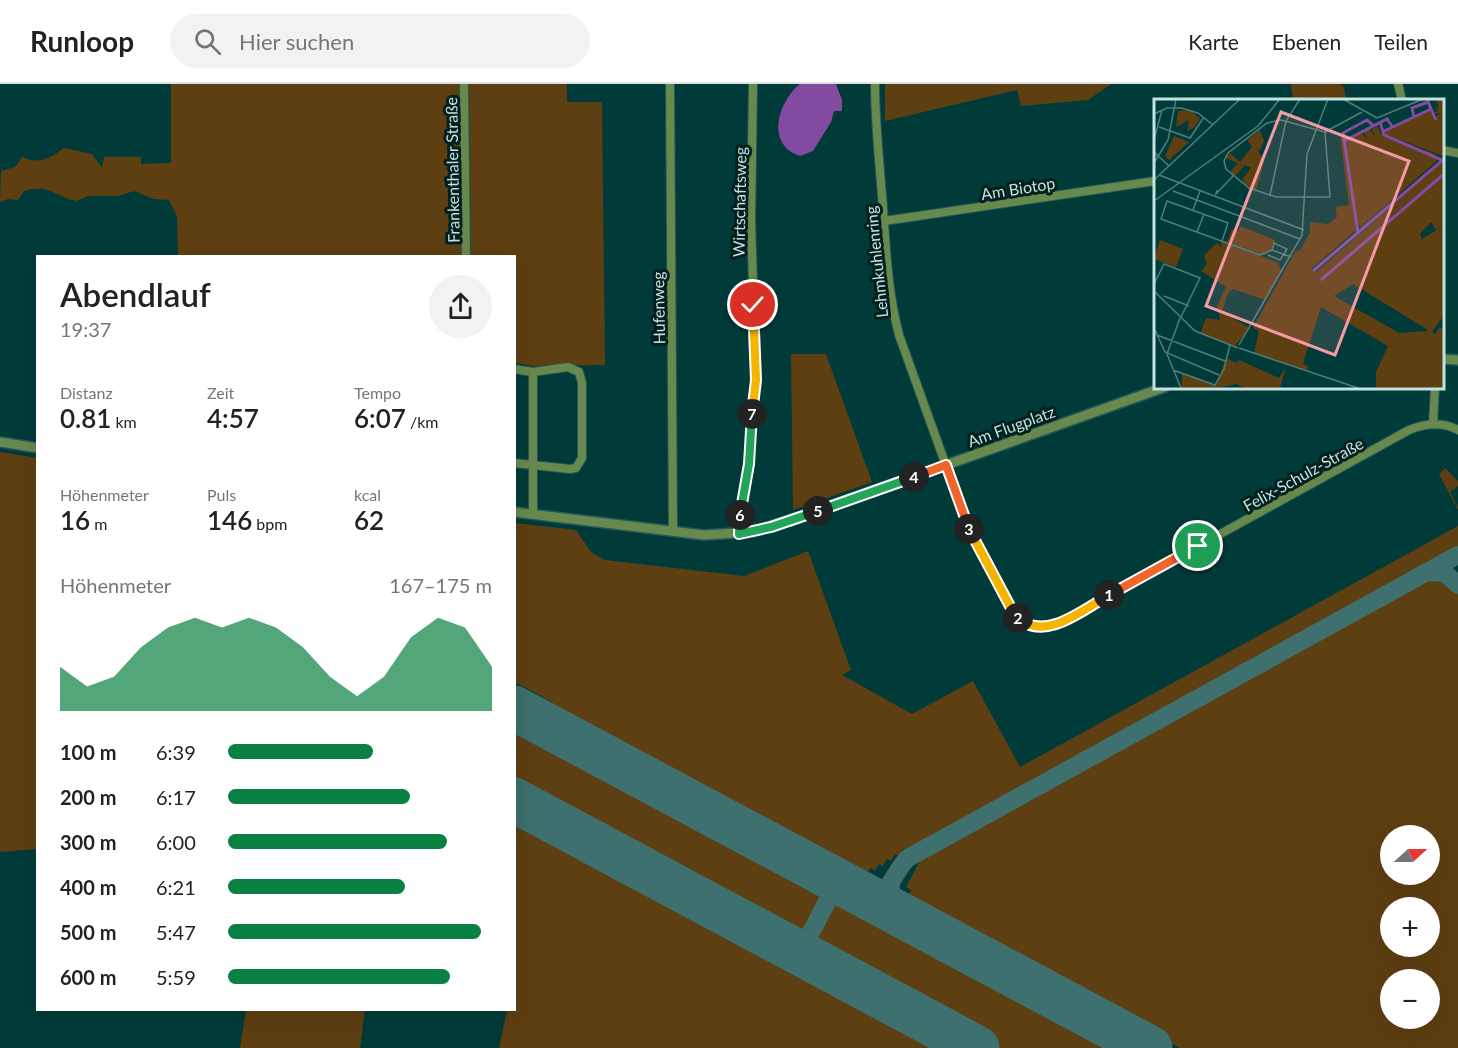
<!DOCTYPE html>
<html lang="de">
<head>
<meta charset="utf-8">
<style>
  body { margin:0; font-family:Lato,sans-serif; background:#f2f2f2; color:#222; height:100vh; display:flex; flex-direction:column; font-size:22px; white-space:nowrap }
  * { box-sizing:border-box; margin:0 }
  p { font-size:20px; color:#767676 }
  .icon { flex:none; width:33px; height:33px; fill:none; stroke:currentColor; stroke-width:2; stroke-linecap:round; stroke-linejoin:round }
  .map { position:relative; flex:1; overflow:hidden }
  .panel { position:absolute; left:36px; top:171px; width:480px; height:756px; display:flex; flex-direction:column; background:#fff; border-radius:0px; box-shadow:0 6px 24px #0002 }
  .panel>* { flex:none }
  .needle { width:39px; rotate:69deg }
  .controls { position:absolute; left:1380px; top:741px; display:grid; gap:12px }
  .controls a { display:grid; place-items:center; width:60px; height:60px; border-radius:50%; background:#fff; box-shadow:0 6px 24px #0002; font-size:30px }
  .pin { position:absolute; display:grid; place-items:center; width:51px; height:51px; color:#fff; margin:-26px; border:3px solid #fff; border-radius:50%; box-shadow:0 2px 6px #0007 }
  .km { position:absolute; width:30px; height:30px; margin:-15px; border-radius:50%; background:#222; color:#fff; font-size:16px; line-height:30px; text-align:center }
  .round { display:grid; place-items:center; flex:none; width:63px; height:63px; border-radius:32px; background:#f2f2f2 }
  .head { display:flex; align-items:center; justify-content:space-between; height:102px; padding:0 24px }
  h1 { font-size:33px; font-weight:600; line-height:45px }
  .figures { display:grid; grid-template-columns:repeat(3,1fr); gap:9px; height:102px; padding:6px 24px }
  .figures div { display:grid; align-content:center }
  .figures b { font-size:26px; font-weight:600 }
  .figures small { font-size:16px; font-weight:400 }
  .figures p { font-size:16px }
  .chart { height:168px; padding:12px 24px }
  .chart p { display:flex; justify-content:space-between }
  .chart svg { width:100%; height:108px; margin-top:6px; fill:#0b8043; opacity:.7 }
  ul { padding:0 24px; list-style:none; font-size:20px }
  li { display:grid; grid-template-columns:96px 72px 1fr; align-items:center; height:45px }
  li i { height:15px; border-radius:8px; background:#0b8043 }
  header { display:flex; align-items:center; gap:36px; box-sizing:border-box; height:84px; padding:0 30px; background:#fff; border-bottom:2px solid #e0e0e0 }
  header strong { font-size:28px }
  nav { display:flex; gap:33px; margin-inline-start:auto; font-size:21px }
  .search { width:420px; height:54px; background:#f2f2f2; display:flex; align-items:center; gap:15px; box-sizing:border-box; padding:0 21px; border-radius:33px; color:#767676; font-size:22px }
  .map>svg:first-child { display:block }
</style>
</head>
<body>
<header>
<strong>Runloop</strong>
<div class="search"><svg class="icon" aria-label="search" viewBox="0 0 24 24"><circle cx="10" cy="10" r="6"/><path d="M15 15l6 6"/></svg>Hier suchen</div>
<nav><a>Karte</a><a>Ebenen</a><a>Teilen</a></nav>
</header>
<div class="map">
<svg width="1458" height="964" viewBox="0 0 1458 964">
  <rect width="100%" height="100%" fill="#003b39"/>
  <path fill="#5e3f12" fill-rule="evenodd" d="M171,0H459L461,172H178L177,132L169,116L154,115L134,107L118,112H88L76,117C52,111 50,100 24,107L18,116L8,115L0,118L1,87L15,83L22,73C40,81 50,74 64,64L92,70L102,84L104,73H141V80L171,79Z
    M469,0H567V18H602L605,281L533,282L515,279L514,172H471Z
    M885,0H1111L1088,16L1021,22L1017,6L885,37Z
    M1291,0H1339L1344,3L1346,16H1293Z
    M791,270H826L872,398L793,426Z
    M0,368L38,374L37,765L0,768Z
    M1445,384L1458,397V402L1450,408L1458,423V426L1439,390Z
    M515,439L576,446L591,468L605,476L744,492L808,467L851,586L842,591L912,630L973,597L1020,683L1458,442V467L910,767L908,765H903L900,772L895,770L891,777L887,775L883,782L879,780L875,787L871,784L868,788L864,786L862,789L858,787L856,790L548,626L552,618L515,598Z
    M1437,494L1447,498L1458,509V964H1180L910,819L911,815L907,813L911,806L906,803L921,775L920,774L1426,495ZM1390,752H1430V790H1390ZM1390,824H1430V862H1390ZM1390,896H1430V934H1390Z
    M529,648L1119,964H499L507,926H514L515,649L525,655Z
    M246,926H365L360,964H240Z"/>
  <path fill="#834aa1" d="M800,0H836L842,16V27H834L831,38L813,67L800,72C795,70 790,68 787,65C769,47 782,14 800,0Z"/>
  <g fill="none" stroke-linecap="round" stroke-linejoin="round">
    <path stroke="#3d706e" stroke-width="18" d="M1428,488L1445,489L1458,501
      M891,800L890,817L900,830
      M860,809C891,819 891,789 908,774L1458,471
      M800,869L838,797"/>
    <path stroke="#3d706e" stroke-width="45" d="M514,624L1150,964
      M514,716L977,964"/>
    <g stroke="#235957" stroke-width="10">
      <path id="minor" d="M464,0L466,172
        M670,0L673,448
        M875,0C875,41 880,83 883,124C886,167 888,209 899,251L966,437L979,466L1011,524L1020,536L1028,541L1037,544L1047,543L1057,540L1409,346C1426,339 1442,337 1458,346
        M1398,0L1402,16
        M1442,66L1458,69
        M884,137L1155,97
        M514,285L533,288V430
        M1433,340L1435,303
        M514,379L570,385L576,384L582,374V299L579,288L568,283L533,288
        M739,450L738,443L749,380L750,341L756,296L751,136L753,0"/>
    </g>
    <g stroke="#235957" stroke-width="12">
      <path id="tertiary" d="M1442,275L1458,276
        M0,358L38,364
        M514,428L704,451L752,448L814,428L1165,303"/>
    </g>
    <use href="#minor" stroke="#68894e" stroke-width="8"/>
    <use href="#tertiary" stroke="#68894e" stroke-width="9"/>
  </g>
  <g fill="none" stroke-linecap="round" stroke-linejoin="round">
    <g stroke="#fff" stroke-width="12">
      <path id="split-1" d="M1109,511L1198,462"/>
    </g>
    <g stroke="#fff" stroke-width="12">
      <path id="split-2" d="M1018,534C1045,558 1083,526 1109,511"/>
    </g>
    <g stroke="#fff" stroke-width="12">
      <path id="split-3" d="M969,445L1011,524L1018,534"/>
    </g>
    <g stroke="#fff" stroke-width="12">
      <path id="split-4" d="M914,393L946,381L969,445"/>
    </g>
    <g stroke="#fff" stroke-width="12">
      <path id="split-5" d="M818,427L914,393"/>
    </g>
    <g stroke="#fff" stroke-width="12">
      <path id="split-6" d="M740,431L739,450L771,443L818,427"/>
    </g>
    <g stroke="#fff" stroke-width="12">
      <path id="split-7" d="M740,431L749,380L752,330"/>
    </g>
    <g stroke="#fff" stroke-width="12">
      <path id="split-8" d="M752,330L756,296L753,221"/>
    </g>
    <use href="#split-1" stroke="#f0652b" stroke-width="8"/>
    <use href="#split-2" stroke="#f5b400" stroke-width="8"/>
    <use href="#split-3" stroke="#f5b400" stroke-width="8"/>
    <use href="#split-4" stroke="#f0652b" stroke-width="8"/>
    <use href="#split-5" stroke="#22a559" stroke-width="8"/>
    <use href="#split-6" stroke="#22a559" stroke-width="8"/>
    <use href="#split-7" stroke="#22a559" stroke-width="8"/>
    <use href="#split-8" stroke="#f5b400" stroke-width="8"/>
  </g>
  <g text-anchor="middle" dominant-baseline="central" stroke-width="6" stroke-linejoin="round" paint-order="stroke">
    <g font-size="16" fill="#c2e3e1" stroke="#031f1e">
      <text transform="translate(452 86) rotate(-91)">Frankenthaler Straße</text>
      <text transform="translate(1018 104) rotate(-9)">Am Biotop</text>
      <text transform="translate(739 118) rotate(-89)">Wirtschaftsweg</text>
      <text transform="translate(876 178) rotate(-96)">Lehmkuhlenring</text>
      <text transform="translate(658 224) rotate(-91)">Hufenweg</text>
      <text transform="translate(1011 342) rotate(-20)">Am Flugplatz</text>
      <text transform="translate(1303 390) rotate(-29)">Felix-Schulz-Straße</text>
    </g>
  </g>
  <g transform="translate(1154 15)">
    <rect width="290" height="290" fill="#003b39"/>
    <path d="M282,0H289V18L284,20L289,19V57L231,35L232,30L276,12L283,21L282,17L288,14L280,15L285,9L279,11L285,8ZM35,11L46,19L41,28L33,32L35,21L22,28L24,12ZM223,27L228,36L281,55L285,60L207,128L202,124L191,42L207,33L214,42L209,33L216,30L222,39L218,30ZM106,31L110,42L106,51L103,49L110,63L102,91L90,85L89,79L97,69L91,66L81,77L76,73L84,64L72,59L76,54L86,63L98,48L93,41ZM177,34H188L202,131L157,170L161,174L289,62V126L282,131L277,123L266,135L268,140L289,127V218L278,233L281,235L286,228L289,231V289H222V273L234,247L167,208L149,265L154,267L153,272L100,254L105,232L99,229L141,153L147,150L156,133V123L174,125L183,118L181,108L195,106L186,35ZM199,185L274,231V232L245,234L180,197ZM20,37L35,43L15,61L11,57ZM86,127L121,141L116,152L110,156L73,143L78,130L84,132ZM6,141L29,150L22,168L0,160ZM66,142L123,163L128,171L111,201L79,190L74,194L68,213L96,229L81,247L46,235L52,219L66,221L63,207L72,188L47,172L53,165L50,156L63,144L68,149ZM72,259L83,264L85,261L125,279L132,268L126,289H92L82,285L63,289H28V274L62,287Z" fill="#5e3f12" fill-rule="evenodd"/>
    <path fill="none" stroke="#834aa1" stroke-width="3" d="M260,18L258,9L274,3L282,21M226,23L230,36L290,62M228,33L277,10M190,42L233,20L238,27M204,134L189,34L213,21L220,27M159,172L290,60M167,181L290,75"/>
    <path fill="none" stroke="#4e7e7c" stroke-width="1.5" d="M189,0L223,19L269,0M0,15L13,9H27L44,14L59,26M127,21L171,33L176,98H122L95,89L72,70L70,62L74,54L113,24ZM5,28L36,39L50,18M171,33L208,13M0,41L8,11M0,53L15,67M0,64L14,41L22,0M5,76L150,131M0,81L86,0M63,91L62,95L79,77M19,92L146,140M116,96L132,22L146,0M0,102L104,27L126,0M39,111L46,92M43,133L50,115M68,142L74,124L13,102L7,120L106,156L118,151L137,158M114,156L126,161L133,150L120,144L118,151M0,185L10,165L46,179L27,218M0,192L41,232L84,249M10,197L35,207M26,219L13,255L27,289M0,229L11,253L65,276M3,236L71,262M85,246L148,136L153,55L174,0M85,249L204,289M19,271L61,286L70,270L76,246"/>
    <path fill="#f49aa5" fill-opacity="0.15" stroke="#f49aa5" stroke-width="3" d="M127,13L255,62L181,256L52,207Z"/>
    <rect width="290" height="290" fill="none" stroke="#c2e3e1" stroke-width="3"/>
  </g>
</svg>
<div class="controls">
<a><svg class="needle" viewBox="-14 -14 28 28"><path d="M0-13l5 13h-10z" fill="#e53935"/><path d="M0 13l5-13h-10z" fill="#767676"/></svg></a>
<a>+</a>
<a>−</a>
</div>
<div class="pin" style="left:1198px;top:462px;background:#1e9e55"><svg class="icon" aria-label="arrive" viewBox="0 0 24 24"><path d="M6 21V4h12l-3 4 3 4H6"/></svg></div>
<div class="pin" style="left:753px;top:221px;background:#d93025"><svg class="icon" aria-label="check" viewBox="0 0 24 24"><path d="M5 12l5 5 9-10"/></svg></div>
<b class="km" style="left:1109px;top:511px">1</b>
<b class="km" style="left:1018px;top:534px">2</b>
<b class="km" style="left:969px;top:445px">3</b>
<b class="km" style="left:914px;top:393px">4</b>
<b class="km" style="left:818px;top:427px">5</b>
<b class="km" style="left:740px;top:431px">6</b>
<b class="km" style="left:752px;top:330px">7</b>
<section class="panel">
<div class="head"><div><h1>Abendlauf</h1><p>19:37</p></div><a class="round"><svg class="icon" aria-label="share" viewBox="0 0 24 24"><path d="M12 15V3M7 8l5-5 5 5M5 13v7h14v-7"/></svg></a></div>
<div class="figures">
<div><p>Distanz</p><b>0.81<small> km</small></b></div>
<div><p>Zeit</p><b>4:57</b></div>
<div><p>Tempo</p><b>6:07<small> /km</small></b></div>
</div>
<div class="figures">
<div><p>Höhenmeter</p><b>16<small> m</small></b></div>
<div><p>Puls</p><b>146<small> bpm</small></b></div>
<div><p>kcal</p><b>62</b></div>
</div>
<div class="chart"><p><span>Höhenmeter</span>167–175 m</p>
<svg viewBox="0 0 160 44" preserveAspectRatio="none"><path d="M0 44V26L10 34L20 30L30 18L40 10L50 6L60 10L70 6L80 10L90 18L100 30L110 38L120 30L130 14L140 6L150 10L160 26V44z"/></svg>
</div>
<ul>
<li><b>100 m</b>6:39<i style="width:55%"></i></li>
<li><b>200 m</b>6:17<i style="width:69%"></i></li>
<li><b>300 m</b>6:00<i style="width:83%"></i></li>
<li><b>400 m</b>6:21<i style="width:67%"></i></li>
<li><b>500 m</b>5:47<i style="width:96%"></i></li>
<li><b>600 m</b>5:59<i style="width:84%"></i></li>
</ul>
</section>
</div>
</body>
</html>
